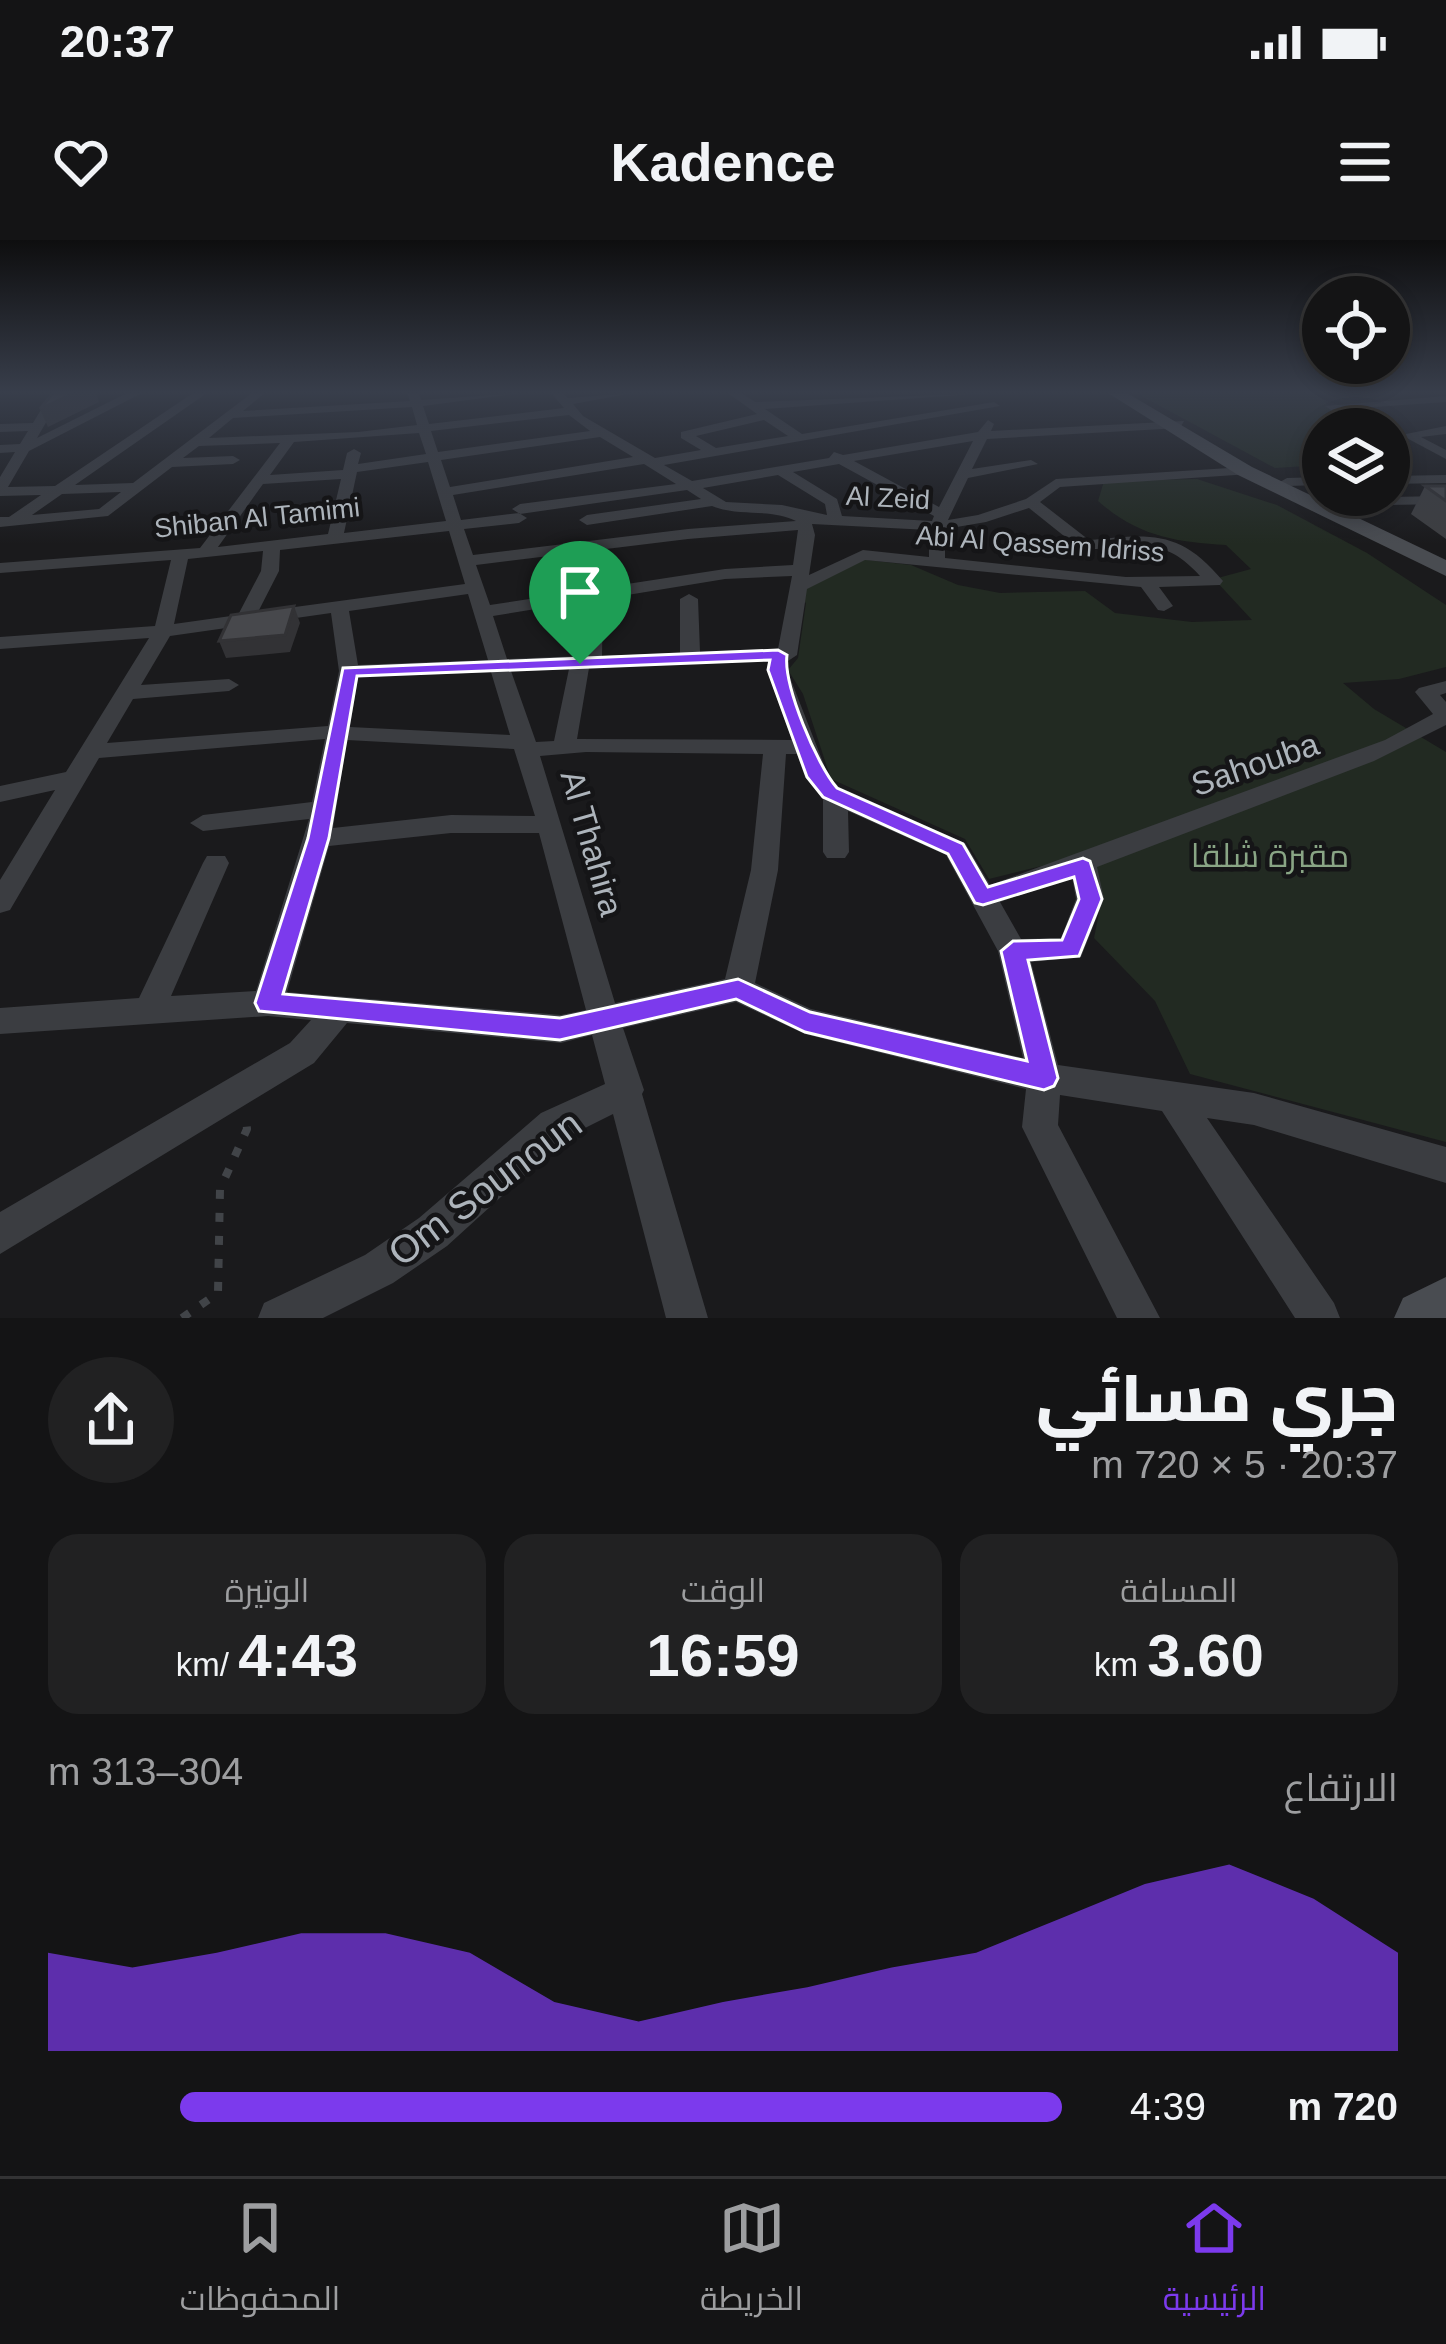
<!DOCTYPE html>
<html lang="ar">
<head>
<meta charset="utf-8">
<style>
  body { margin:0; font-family:Arial,Cairo,sans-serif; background:#212122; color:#f1f3f6; direction:rtl; height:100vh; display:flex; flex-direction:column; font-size:45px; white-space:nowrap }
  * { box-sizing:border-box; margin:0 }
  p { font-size:39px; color:#9d9ea0 }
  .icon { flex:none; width:66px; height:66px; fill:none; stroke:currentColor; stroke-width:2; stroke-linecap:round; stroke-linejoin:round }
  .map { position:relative; height:1078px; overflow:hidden; direction:ltr }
  .drawer { display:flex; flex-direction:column; background:#141415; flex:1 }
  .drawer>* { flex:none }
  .buttons { position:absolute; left:1302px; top:36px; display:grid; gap:24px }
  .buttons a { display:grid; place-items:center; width:108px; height:108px; border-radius:50%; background:#141415; box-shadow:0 6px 18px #0003,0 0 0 3px #333334; font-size:60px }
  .pin { position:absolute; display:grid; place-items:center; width:102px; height:102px; color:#fff; margin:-123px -51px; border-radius:50% 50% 50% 0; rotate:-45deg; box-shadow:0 0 12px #0007 }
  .pin .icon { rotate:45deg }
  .round { display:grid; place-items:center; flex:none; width:126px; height:126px; border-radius:63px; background:#212122 }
  .overview { display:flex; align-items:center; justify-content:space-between; height:204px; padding:0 48px }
  h1 { font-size:66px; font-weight:800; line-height:90px }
  .metrics { display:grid; grid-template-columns:repeat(3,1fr); gap:18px; height:204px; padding:12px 48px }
  .metrics div { display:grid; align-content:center; border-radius:30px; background:#212122; text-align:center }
  .metrics b { font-size:60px; font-weight:800 }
  .metrics small { font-size:33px; font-weight:400 }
  .metrics p { font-size:33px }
  .chart { height:336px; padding:24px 48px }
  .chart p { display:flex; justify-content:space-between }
  .chart svg { width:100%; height:216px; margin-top:12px; fill:#7c3aed; opacity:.7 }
  ul { padding:0 48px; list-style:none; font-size:39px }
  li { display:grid; grid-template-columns:192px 144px 1fr; align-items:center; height:90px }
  li i { height:30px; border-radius:15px; background:#7c3aed }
  .status { display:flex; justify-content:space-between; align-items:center; height:84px; padding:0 60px; background:#141415; direction:ltr }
  .status svg { height:33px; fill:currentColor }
  header { display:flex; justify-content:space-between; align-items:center; height:156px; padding:0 48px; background:#141415; font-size:54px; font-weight:800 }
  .menu { display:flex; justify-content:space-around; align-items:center; height:168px; border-top:3px solid #333334; background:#141415; font-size:33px; color:#9d9ea0 }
  .menu a { display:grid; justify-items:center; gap:6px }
  .menu .active { color:#7c3aed }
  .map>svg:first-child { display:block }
</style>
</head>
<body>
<div class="status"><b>20:37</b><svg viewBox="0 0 49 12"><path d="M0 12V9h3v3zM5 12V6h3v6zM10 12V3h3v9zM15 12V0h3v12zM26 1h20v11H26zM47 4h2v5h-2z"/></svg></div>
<header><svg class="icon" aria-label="menu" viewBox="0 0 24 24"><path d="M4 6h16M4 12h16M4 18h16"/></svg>Kadence<svg class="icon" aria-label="heart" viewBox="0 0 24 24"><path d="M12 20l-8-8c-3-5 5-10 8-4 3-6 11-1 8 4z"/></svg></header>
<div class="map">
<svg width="1446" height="1078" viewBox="0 0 1446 1078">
  <rect width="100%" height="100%" fill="#1a1a1c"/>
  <path fill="#222a22" d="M1136,153H1315L1338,174L1366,189H1323V225L1275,228Z
    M1197,239L1277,265L1367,313L1446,365V427L1399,439L1343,443L1374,469L1446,512V902L1190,834L1155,761L1094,698L1101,663L1086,615L989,639L965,599L831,539L803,454L788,430L798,418L806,363L798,358L809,342L858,319L911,325L958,345L1000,353L1085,351L1115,373L1192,382L1252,380L1214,339L1251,329L1226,305C1174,302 1138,296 1098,261L1104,241Z"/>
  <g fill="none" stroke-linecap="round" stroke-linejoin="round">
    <path stroke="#414448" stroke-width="8" stroke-dasharray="9 14" stroke-linecap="butt" d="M182,1078L218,1053L220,949L247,889L246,879"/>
    <path fill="#3b3d41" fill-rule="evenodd" d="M51,153H63L37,198L127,153H142L29,211L8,247L55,246L193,153H207L75,245L133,243L252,153H265L243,171L410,161L407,153H419L421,160L521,153L423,166L429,184L564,168L551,153H563L568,158L633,153L573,164L583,176L655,218L701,210L681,198V192L757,174L728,153H742L755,162L989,153L765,169L802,194L994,162L1000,166L664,225L692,241L829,218L834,212L843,215L978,192L988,180L994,184L991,191L1184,181L1180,188L987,199L972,229L1031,220L1038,224L968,238L948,280L978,275L1026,259L1056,239L1245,227L1250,228V234L1060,247L1040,262L1089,300C1150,294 1180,289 1223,341L1220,345L1159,347L1173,366L1164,371L1158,370L1141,347L865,320L807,349L797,415L788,421L787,430L828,535L839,547L965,603L990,645L1385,500L1433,474L1415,452L1419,448L1446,441V453L1440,455L1446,462V485L1374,521L1097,627L1104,659L1081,717L1031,722L1058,825L1254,853L1446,907V943L1254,885L1207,878L1334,1063L1340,1078H1295L1162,871L1060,855L1058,885L1160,1078H1117L1022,887L1026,849L805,794L736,762L623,788L644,850L642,854L708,1078H666L613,874L567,897L447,1006L393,1043L323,1078H258L264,1063L365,1015L419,978L541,873L605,844L592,795L561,803L347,783L314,823L0,1014V972L290,803L311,780L268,776L0,794V768L139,758L203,623L207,616H225L229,623L171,756L256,751L309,579L203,591L190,583L203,575L312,562L325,499L99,518L10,670L0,673V640L55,550L0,562V546L66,532L149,398L0,409V397L155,386L171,320L0,333V323L200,308L280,203L199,206L183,218L233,216L240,220L233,224L172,227L108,276L0,287V277H9L41,255L0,256V237L15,212L0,213V205L20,204L28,191L0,192V184L33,183ZM412,167L417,185L358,192L209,198L233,178ZM569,175L590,191L438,212L431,191ZM764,180L788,196L716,208L696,196ZM419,193L426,214L358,224L361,213L354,209L347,213L343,230L270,235L294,202ZM600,197L633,217L450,247L441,220ZM973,201L939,267L854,221ZM428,222L446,281L344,293L357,232ZM644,224L676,244L520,264L512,269L520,274L687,250L701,259L587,275L579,280L587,285L712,266C738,277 771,268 796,281L688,289L473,315L464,289L519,283L527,278L519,273L461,280L453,255ZM839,224L934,276L932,281L842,276L837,259L793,232ZM778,235L825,264L827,275L782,265L726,262L703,248ZM341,239L328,294L218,307L263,244ZM121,252L99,269L32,275L62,254ZM1029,268L1079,308C1132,314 1157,288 1200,336L1126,337L945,318V289L986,282ZM812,284L929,290V317L863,310L809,335L815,295ZM798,290L793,325L725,329L490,365L476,325L688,299ZM449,291L465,344L258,372L279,331L280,310ZM263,311L261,331L238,375L174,384L188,319ZM792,336L778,409L700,412L698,359L689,354L680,359V413L602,416L603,359L725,339ZM468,354L488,420L358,425L349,371ZM585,361L582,416L507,419L493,376ZM331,373L339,431L328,486L107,503L133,459L229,451L239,445L229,439L141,445L170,396ZM768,421L767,430L792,500L577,499L589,428ZM569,429L554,501L536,502L511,431ZM491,432L510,495L350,487L358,437ZM347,500L514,509L535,576L451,575L333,588ZM586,512L763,514L751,630L725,739L615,763L540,516ZM786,514H797L805,537L823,559V612L827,618H845L849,612L848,571L946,615L998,711L1023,818L811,769L755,743L778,630ZM451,593H539L586,770L561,775L287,752L329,606ZM1072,637L1076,659L1061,698L1021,699L1000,662Z
      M1446,156V162L1331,170L1325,166Z
      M1446,186V194L1421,197L1446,210V219L1401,195Z
      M1446,235V243L1389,244V236Z
      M1323,237V245L1287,246L1280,242L1287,238Z
      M1446,256V264L1329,266L1322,262L1329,258Z"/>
    <path fill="#494c51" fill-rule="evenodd" d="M1108,153H1127L1252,227L1446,320V336L1238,235Z
      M1446,1037V1078H1394L1403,1058Z"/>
  </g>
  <path fill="#3d3e41" d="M1425,246H1446V299L1411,274Z"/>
  <path fill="#323235" d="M74,153H96L99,162L48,187L40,169Z
    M294,366L300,383L290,412L226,418L219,401Z"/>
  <path fill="#47484c" stroke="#323235" stroke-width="3" d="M53,153H74L40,169Z
    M1425,246H1446V261Z
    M294,366L285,395L219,401L231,375Z"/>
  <linearGradient id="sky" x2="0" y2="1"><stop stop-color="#0e0e0f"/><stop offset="0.5" stop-color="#383e4b"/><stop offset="1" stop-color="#383e4b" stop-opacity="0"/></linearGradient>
  <rect width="1446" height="304" fill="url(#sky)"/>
  <path fill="#7c3aed" stroke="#fff" stroke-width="3" fill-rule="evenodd" d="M778,410L787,415C783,445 817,525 837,548L963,604L988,647L1083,618L1090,621L1102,659L1079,716L1028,720L1058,838L1054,846L1044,850L805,792L736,759L560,800L259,771L255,763L308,598L343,428ZM770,420L768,430L807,537L823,557L948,614L975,663L983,665L1074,637L1079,659L1062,700L1013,701L1001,711L1027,821L810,772L738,739L560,778L283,754L329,598L357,436Z"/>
  <g text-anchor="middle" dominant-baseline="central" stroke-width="9" stroke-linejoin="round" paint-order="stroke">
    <g font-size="27" fill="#adb4bb" stroke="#151517">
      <text transform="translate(888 258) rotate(3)">Al Zeid</text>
      <text transform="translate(257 278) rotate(-6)">Shiban Al Tamimi</text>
      <text transform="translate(1040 304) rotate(4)">Abi Al Qassem Idriss</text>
    </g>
    <g font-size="33" fill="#adb4bb" stroke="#151517">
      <text transform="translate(1255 524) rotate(-19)">Sahouba</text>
      <text transform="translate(592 603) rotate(74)">Al Thahira</text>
    </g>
    <g font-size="33" fill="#89a585" stroke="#151517">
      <text x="1270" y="615">مقبرة شلقا</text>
    </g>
    <g font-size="39" fill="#adb4bb" stroke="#151517">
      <text transform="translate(485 948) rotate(-37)">Om Sounoun</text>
    </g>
  </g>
</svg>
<div class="buttons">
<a><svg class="icon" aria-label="locate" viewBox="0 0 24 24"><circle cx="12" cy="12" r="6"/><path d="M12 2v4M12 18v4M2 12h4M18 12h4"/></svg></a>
<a><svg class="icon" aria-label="layers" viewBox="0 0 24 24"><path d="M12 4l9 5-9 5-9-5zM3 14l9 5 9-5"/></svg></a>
</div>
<div class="pin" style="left:580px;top:424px;background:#1e9e55"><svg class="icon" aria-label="arrive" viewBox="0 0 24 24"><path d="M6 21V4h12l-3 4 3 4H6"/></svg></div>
</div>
<section class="drawer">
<div class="overview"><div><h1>جري مسائي</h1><p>20:37 · 5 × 720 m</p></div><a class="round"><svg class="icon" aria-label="share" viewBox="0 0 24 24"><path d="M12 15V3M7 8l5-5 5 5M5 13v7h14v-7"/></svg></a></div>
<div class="metrics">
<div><p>المسافة</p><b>3.60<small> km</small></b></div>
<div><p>الوقت</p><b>16:59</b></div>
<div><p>الوتيرة</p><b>4:43<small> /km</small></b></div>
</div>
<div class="chart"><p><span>الارتفاع</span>304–313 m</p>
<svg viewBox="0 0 160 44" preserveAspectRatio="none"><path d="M0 44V24L10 27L20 24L30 20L40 20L50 24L60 34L70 38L80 34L90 31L100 27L110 24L120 17L130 10L140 6L150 13L160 24V44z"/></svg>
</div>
<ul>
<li><b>720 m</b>4:39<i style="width:87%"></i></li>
</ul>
</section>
<nav class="menu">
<a class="active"><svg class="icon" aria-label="home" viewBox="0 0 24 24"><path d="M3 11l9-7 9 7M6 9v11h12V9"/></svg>الرئيسية</a>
<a><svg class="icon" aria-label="map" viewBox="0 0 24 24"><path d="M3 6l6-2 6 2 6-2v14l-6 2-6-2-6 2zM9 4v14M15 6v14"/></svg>الخريطة</a>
<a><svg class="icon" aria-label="saved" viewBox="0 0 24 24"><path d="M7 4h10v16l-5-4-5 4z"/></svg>المحفوظات</a>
</nav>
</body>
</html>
